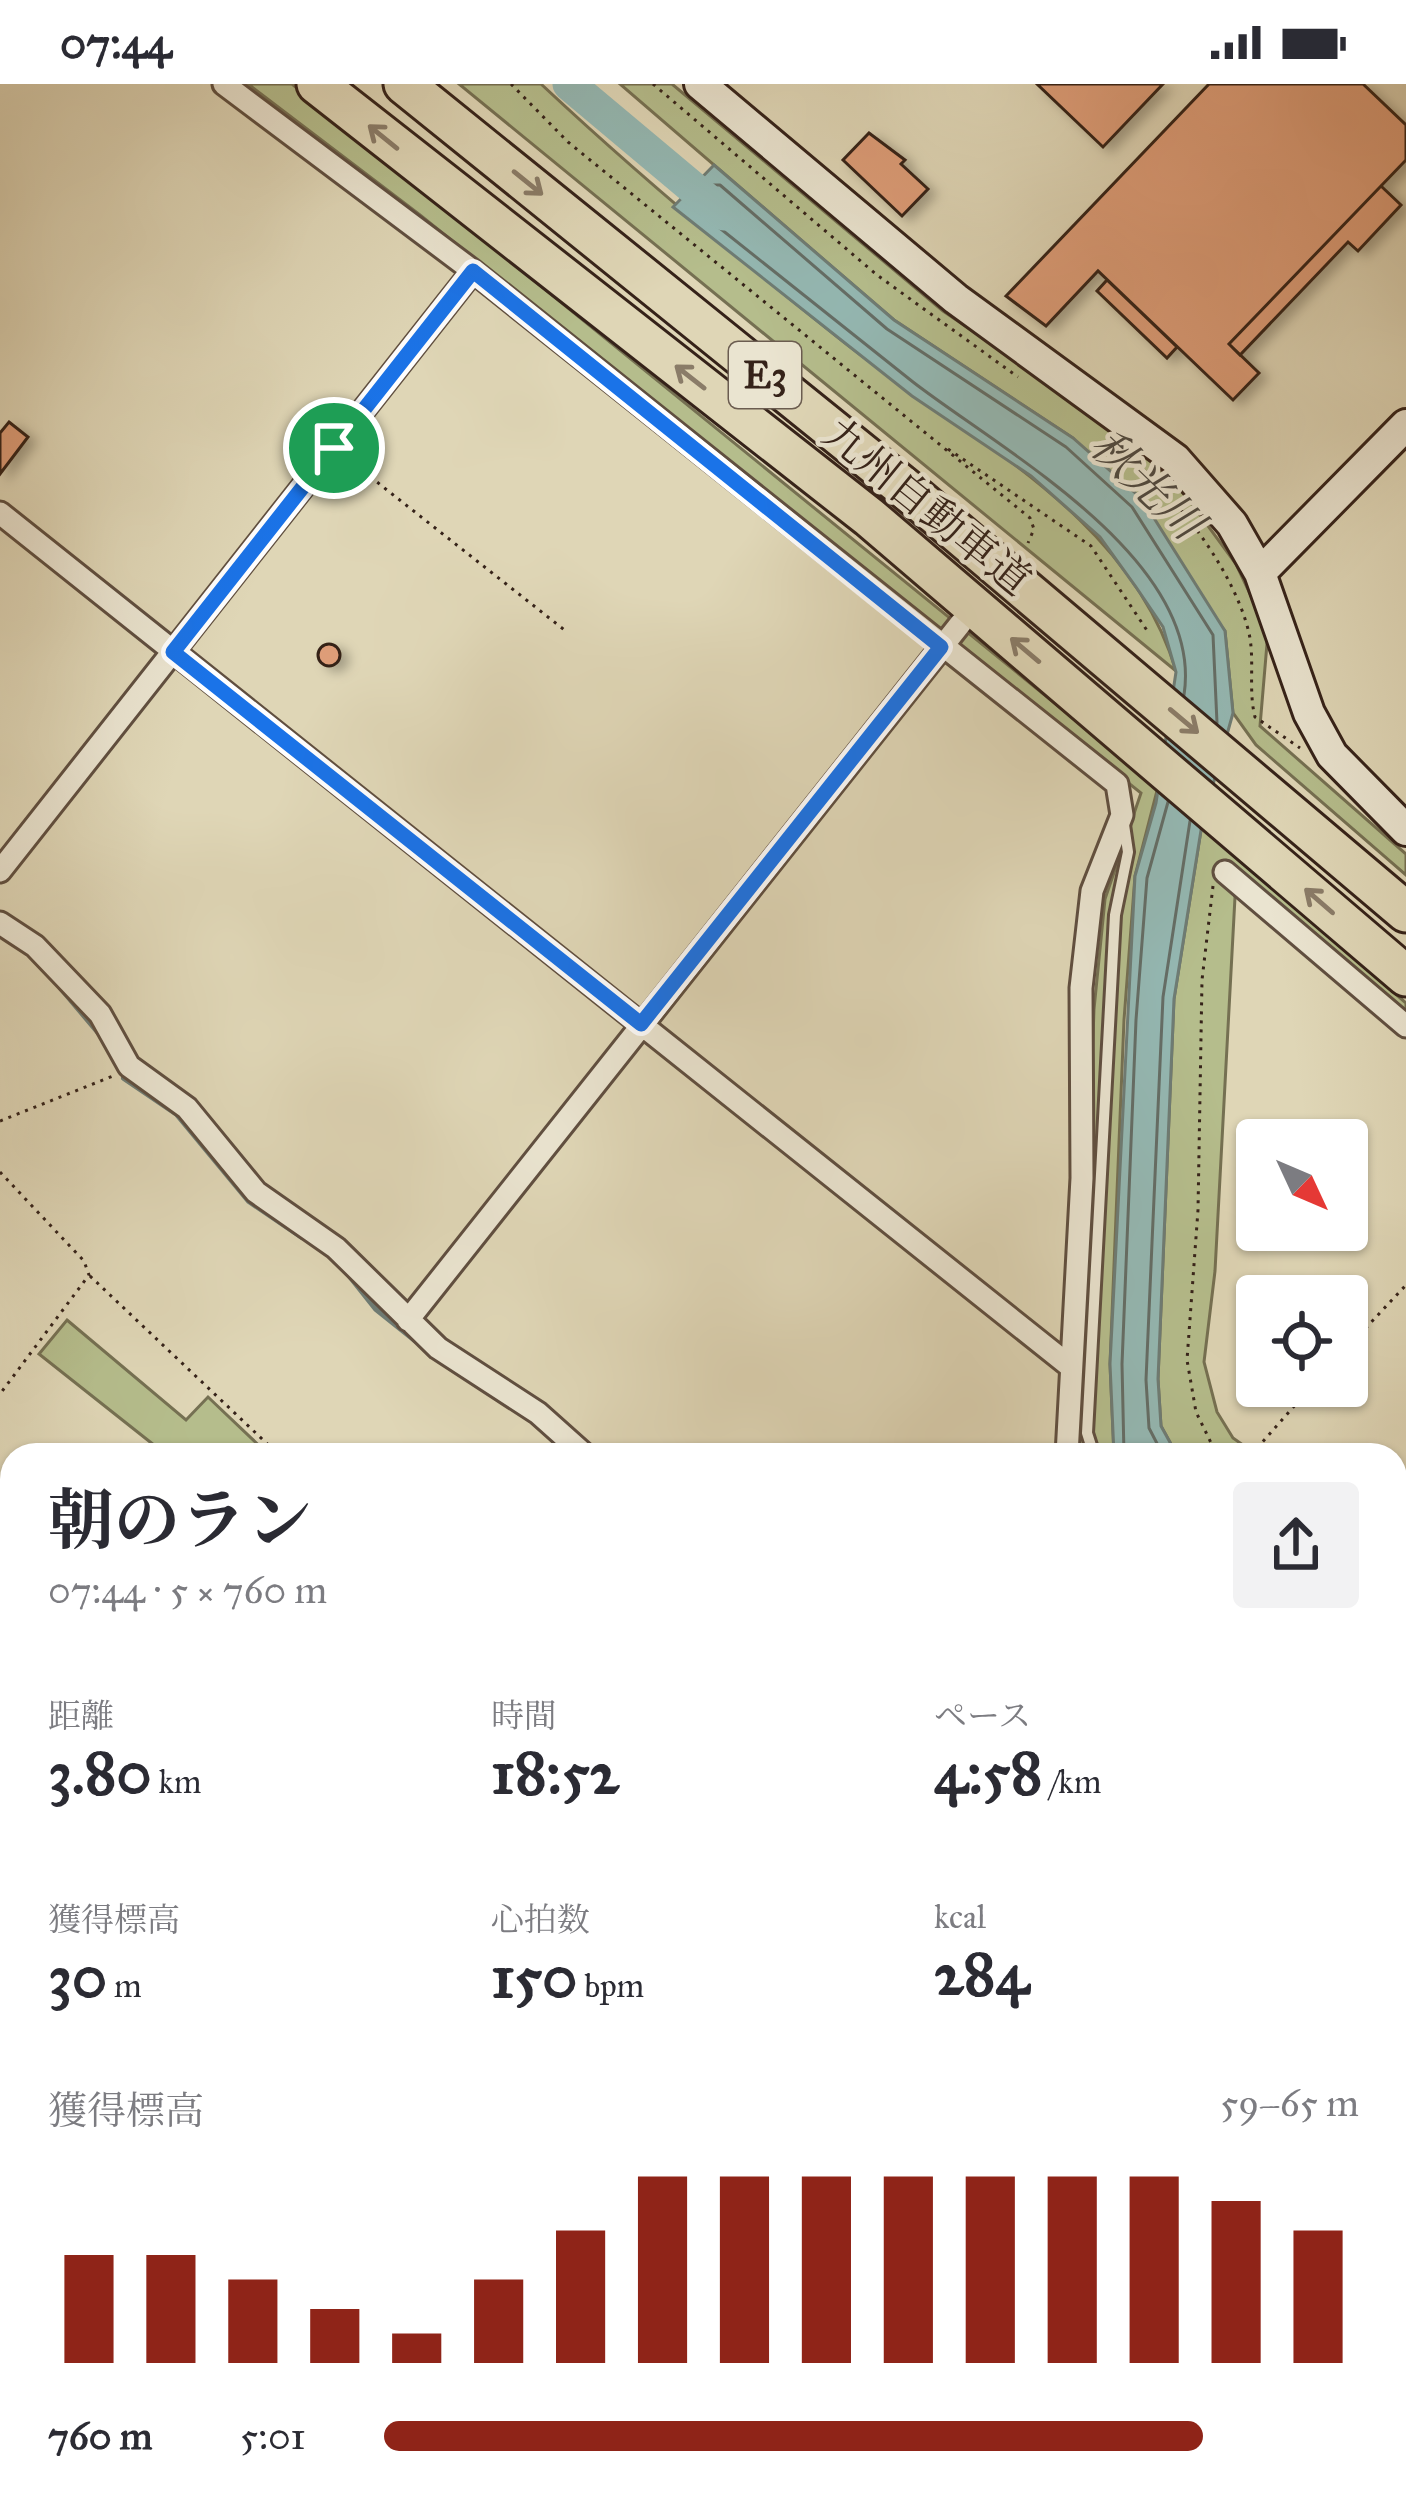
<!DOCTYPE html>
<html lang="ja">
<head>
<meta charset="utf-8">
<style>
  body { margin:0; font-family:"IM FELL Great Primer","Noto Serif JP",serif; background:#f2f2f3; color:#2b2b33; height:100vh; display:flex; flex-direction:column; font-size:45px; white-space:nowrap }
  * { box-sizing:border-box; margin:0 }
  p { font-size:39px; color:#7c7c81 }
  .icon { flex:none; width:66px; height:66px; fill:none; stroke:currentColor; stroke-width:2; stroke-linecap:round; stroke-linejoin:round }
  .map { position:relative; flex:1; overflow:hidden }
  .panel { position:absolute; left:0px; top:1359px; width:1407px; height:1065px; display:flex; flex-direction:column; background:#fff; border-radius:36px 36px 0 0; box-shadow:0 3px 9px #0004 }
  .panel>* { flex:none }
  .needle { width:78px; rotate:134deg }
  .tools { position:absolute; left:1236px; top:1035px; display:grid; gap:24px }
  .tools a { display:grid; place-items:center; width:132px; height:132px; border-radius:12px; background:#fff; box-shadow:0 3px 9px #0004; font-size:60px }
  .pin { position:absolute; display:grid; place-items:center; width:102px; height:102px; color:#fff; margin:-51px; border:6px solid #fff; border-radius:50%; box-shadow:0 3px 12px #0007 }
  .round { display:grid; place-items:center; flex:none; width:126px; height:126px; border-radius:12px; background:#f2f2f3 }
  .overview { display:flex; align-items:center; justify-content:space-between; height:204px; padding:0 48px }
  h1 { font-size:66px; font-weight:700; line-height:90px }
  .stats { display:grid; grid-template-columns:repeat(3,1fr); gap:18px; height:204px; padding:12px 48px }
  .stats div { display:grid; align-content:center }
  .stats b { font-size:60px; font-weight:700 }
  .stats small { font-size:33px; font-weight:400 }
  .stats p { font-size:33px }
  .chart { height:336px; padding:24px 48px }
  .chart p { display:flex; justify-content:space-between }
  .chart svg { width:100%; height:216px; margin-top:12px; stroke:#8f2418; stroke-width:6 }
  ul { padding:0 48px; list-style:none; font-size:39px }
  li { display:grid; grid-template-columns:192px 144px 1fr; align-items:center; height:90px }
  li i { height:30px; border-radius:15px; background:#8f2418 }
  .status { display:flex; justify-content:space-between; align-items:center; height:84px; padding:0 60px; background:#fff; direction:ltr }
  .status svg { height:33px; fill:currentColor }
  .map>svg:first-child { display:block }
</style>
</head>
<body>
<div class="status"><b>07:44</b><svg viewBox="0 0 49 12"><path d="M0 12V9h3v3zM5 12V6h3v6zM10 12V3h3v9zM15 12V0h3v12zM26 1h20v11H26zM47 4h2v5h-2z"/></svg></div>
<div class="map">
<svg width="1406" height="2423" viewBox="0 0 1406 2423">
  <defs>
    <filter id="shadow"><feDropShadow dx="8" dy="5" stdDeviation="6" flood-color="#0004"/></filter>
  </defs>
  <rect width="100%" height="100%" fill="#dfd6b6"/>
  <filter id="stains"><feTurbulence type="fractalNoise" baseFrequency=".00167" numOctaves="4"/><feColorMatrix values="0 0 0 0 .2 0 0 0 0 .09 0 0 0 0 .02 0 0 0 .5 -.17"/></filter>
  <radialGradient id="worn" r=".72"><stop offset=".6" stop-color="#630" stop-opacity="0"/><stop offset="1" stop-color="#630" stop-opacity=".3"/></radialGradient>
  <path fill="#b5bd8c" stroke="#757052" stroke-width="3" d="M248,0H292L1158,703L1135,792L1124,936L1110,1280L1114,1371H1078L1094,925L1105,815L1141,709L420,131Z
    M459,0H541C637,90 736,173 840,255C962,352 1129,427 1176,587Z
    M620,0H672L943,227L1123,348L1186,412L1236,480L1268,548L1260,642L1406,770V791L1256,661L1233,629L1225,547L1073,354L894,236Z
    M1202,740L1406,919V935L1228,778L1235,813L1215,1187L1204,1278L1217,1328L1233,1354L1257,1371H1177L1161,1342L1158,1295L1174,915Z
    M67,1236L186,1336L208,1313L269,1371H156L159,1365L39,1270Z
    M12,2096V2324L4,2325L0,2319V2107Z"/>
  <path fill="#94b8b3" stroke="#6e7c75" stroke-width="3" d="M714,81L894,236L1073,354L1142,415L1225,547L1233,629L1202,740L1174,915L1158,1295L1161,1342L1177,1371H1114L1110,1280L1135,792L1156,719L1176,588L1163,543L1136,503L1100,453L1031,392L912,312L673,123Z
    M12,2381V2412H116L130,2423H0V2391Z"/>
  <g fill="none" stroke-linecap="round" stroke-linejoin="round">
    <path stroke="#646d66" stroke-width="3" d="M1184,611C1205,476 1002,367 913,298C841,241 769,183 697,126L695,118L712,101H720L887,245L1066,363L1132,423L1213,551L1217,639
      M1124,1371L1122,1280L1136,936L1147,794L1168,718
      M1163,1371L1149,1344L1146,1296L1152,1159L1163,913L1190,737"/>
    <path stroke="#6e7c75" stroke-width="6" d="M61,904L99,949
      M124,994L177,1030L249,1117L302,1153
      M349,1191L376,1225L416,1257
      M1395,2113L1406,2123
      M1395,2180L1406,2188"/>
    <path stroke="#94b8b3" stroke-width="33" d="M569,0L724,130
      M1395,1515L1406,1523"/>
  </g>
  <path fill="#de9d78" stroke="#352219" stroke-width="3" filter="url(#shadow)" d="M1037,0H1163L1103,63Z
    M1209,0H1363L1406,41V76L1229,260L1259,289L1233,316L1098,187L1046,242L1006,212Z
    M869,49L905,76L901,80L928,105L902,132L843,76Z
    M1381,102L1401,121L1358,167L1348,158L1240,271L1229,260Z
    M1107,196L1177,263L1167,274L1097,207Z
    M9,338L28,353L0,390V349Z
    M318 571a11 11 0 1 1 22 0a11 11 0 1 1-22 0Z
    M12,2000V2044L0,2031V2011Z
    M1002,2412H1039L1050,2423H1005L998,2416Z"/>
  <g fill="none" stroke-linecap="round" stroke-linejoin="round">
    <g stroke="#604f40" stroke-width="16">
      <path id="lane" d="M1094,1371L1087,1349L1115,831L1128,768L1123,734
        M1395,1581L1406,1597
        M465,2412L475,2423
        M646,2423L658,2412"/>
    </g>
    <g stroke="#604f40" stroke-width="27">
      <path id="street" d="M224,0L473,187L1117,700L1122,731L1092,807L1081,904L1082,1094L1067,1371
        M0,429L1071,1283
        M0,787L473,187
        M1225,788L1406,942
        M0,839L35,862L100,930L129,982L187,1024L256,1108L336,1164L438,1264L538,1329L585,1371
        M408,1236L961,539
        M0,1579L12,1588
        M1395,1976L1406,1985
        M0,2092L12,2081
        M801,2412L809,2423
        M1382,2412L1392,2423
        M974,2423L984,2412"/>
    </g>
    <g stroke="#352219" stroke-width="36">
      <path id="secondary" d="M700,0L956,215L1175,375L1232,440L1260,489L1309,629L1332,671L1406,746
        M1260,489L1406,341
        M0,1773L12,1787
        M558,2412L568,2423"/>
    </g>
    <g stroke="#352219" stroke-width="45">
      <path id="highway" d="M317,0L869,433L1406,892
        M404,0L907,406L1406,828"/>
    </g>
    <path stroke="#352219" stroke-width="3" stroke-dasharray="3 6" stroke-linecap="butt" d="M511,0L568,58L1030,434L1034,445L1028,459
      M653,0L877,191L1018,293
      M948,365L1091,462L1148,548
      M349,376L567,548
      M1137,380C1182,419 1235,490 1249,549C1255,577 1248,606 1255,633L1300,664
      M1213,802L1202,896L1198,1126L1187,1276L1196,1328L1217,1371
      M0,1037L113,992
      M0,1088L84,1177L89,1191L0,1310
      M90,1192L279,1371
      M1347,1264L1406,1201
      M1251,1371L1312,1302
      M1395,1470L1406,1476
      M1395,1757L1406,1745"/>
    <use href="#lane" stroke="#eae4d0" stroke-width="10"/>
    <use href="#street" stroke="#eae4d0" stroke-width="21"/>
    <use href="#secondary" stroke="#eae4d0" stroke-width="30"/>
    <use href="#highway" stroke="#dfd6b6" stroke-width="39"/>
  </g>
  <defs><path id="oneway-shaft" d="M-6 0H5M1.5-3L5.5 0L1.5 3" fill="none" stroke-width="1.6" stroke-linecap="round" stroke-linejoin="round" transform="scale(3)"/></defs>
  <g stroke="#8a7c68">
    <use href="#oneway-shaft" transform="translate(383 53) rotate(-141)"/>
    <use href="#oneway-shaft" transform="translate(528 99) rotate(39)"/>
    <use href="#oneway-shaft" transform="translate(690 293) rotate(-142)"/>
    <use href="#oneway-shaft" transform="translate(1025 566) rotate(-140)"/>
    <use href="#oneway-shaft" transform="translate(1184 637) rotate(40)"/>
    <use href="#oneway-shaft" transform="translate(1319 817) rotate(-139)"/>
  </g>
  <g fill="none" stroke-linecap="round" stroke-linejoin="round">
    <g stroke="#fff" stroke-width="24">
      <path id="route" d="M473,187L941,563L641,940L173,568Z"/>
    </g>
    <use href="#route" stroke="#1a73e8" stroke-width="15"/>
  </g>
  <g text-anchor="middle" dominant-baseline="central" stroke-width="9" stroke-linejoin="round" paint-order="stroke">
    <rect fill="#eae4d0" stroke="#6b5c50" stroke-width="3" x="729" y="258" width="72" height="66" rx="9"/>
    <g font-size="39" font-weight="bold" fill="#352219">
      <text x="765" y="291">E3</text>
    </g>
    <g font-size="42" fill="#352219" stroke="#eae4d0">
      <text transform="translate(927 423) rotate(39)">九州自動車道</text>
    </g>
    <g font-size="45" font-style="italic" fill="#4d4840" stroke="#eae4d0">
      <text transform="translate(1147 400) rotate(44)">秋光川</text>
    </g>
  </g>
  <rect width="100%" height="100%" filter="url(#stains)"/>
  <rect width="100%" height="100%" fill="url(#worn)"/>
</svg>
<div class="tools">
<a><svg class="needle" viewBox="-14 -14 28 28"><path d="M0-13l5 13h-10z" fill="#e53935"/><path d="M0 13l5-13h-10z" fill="#7c7c81"/></svg></a>
<a><svg class="icon" aria-label="locate" viewBox="0 0 24 24"><circle cx="12" cy="12" r="6"/><path d="M12 2v4M12 18v4M2 12h4M18 12h4"/></svg></a>
</div>
<div class="pin" style="left:334px;top:364px;background:#1e9e55"><svg class="icon" aria-label="arrive" viewBox="0 0 24 24"><path d="M6 21V4h12l-3 4 3 4H6"/></svg></div>
<section class="panel">
<div class="overview"><div><h1>朝のラン</h1><p>07:44 · 5 × 760 m</p></div><a class="round"><svg class="icon" aria-label="share" viewBox="0 0 24 24"><path d="M12 15V3M7 8l5-5 5 5M5 13v7h14v-7"/></svg></a></div>
<div class="stats">
<div><p>距離</p><b>3.80<small> km</small></b></div>
<div><p>時間</p><b>18:52</b></div>
<div><p>ペース</p><b>4:58<small> /km</small></b></div>
</div>
<div class="stats">
<div><p>獲得標高</p><b>30<small> m</small></b></div>
<div><p>心拍数</p><b>150<small> bpm</small></b></div>
<div><p>kcal</p><b>284</b></div>
</div>
<div class="chart"><p><span>獲得標高</span>59–65 m</p>
<svg viewBox="0 0 160 44" preserveAspectRatio="none"><path d="M5 44V22M15 44V22M25 44V27M35 44V33M45 44V38M55 44V27M65 44V17M75 44V6M85 44V6M95 44V6M105 44V6M115 44V6M125 44V6M135 44V6M145 44V11M155 44V17"/></svg>
</div>
<ul>
<li><b>760 m</b>5:01<i style="width:84%"></i></li>
</ul>
</section>
</div>
</body>
</html>
